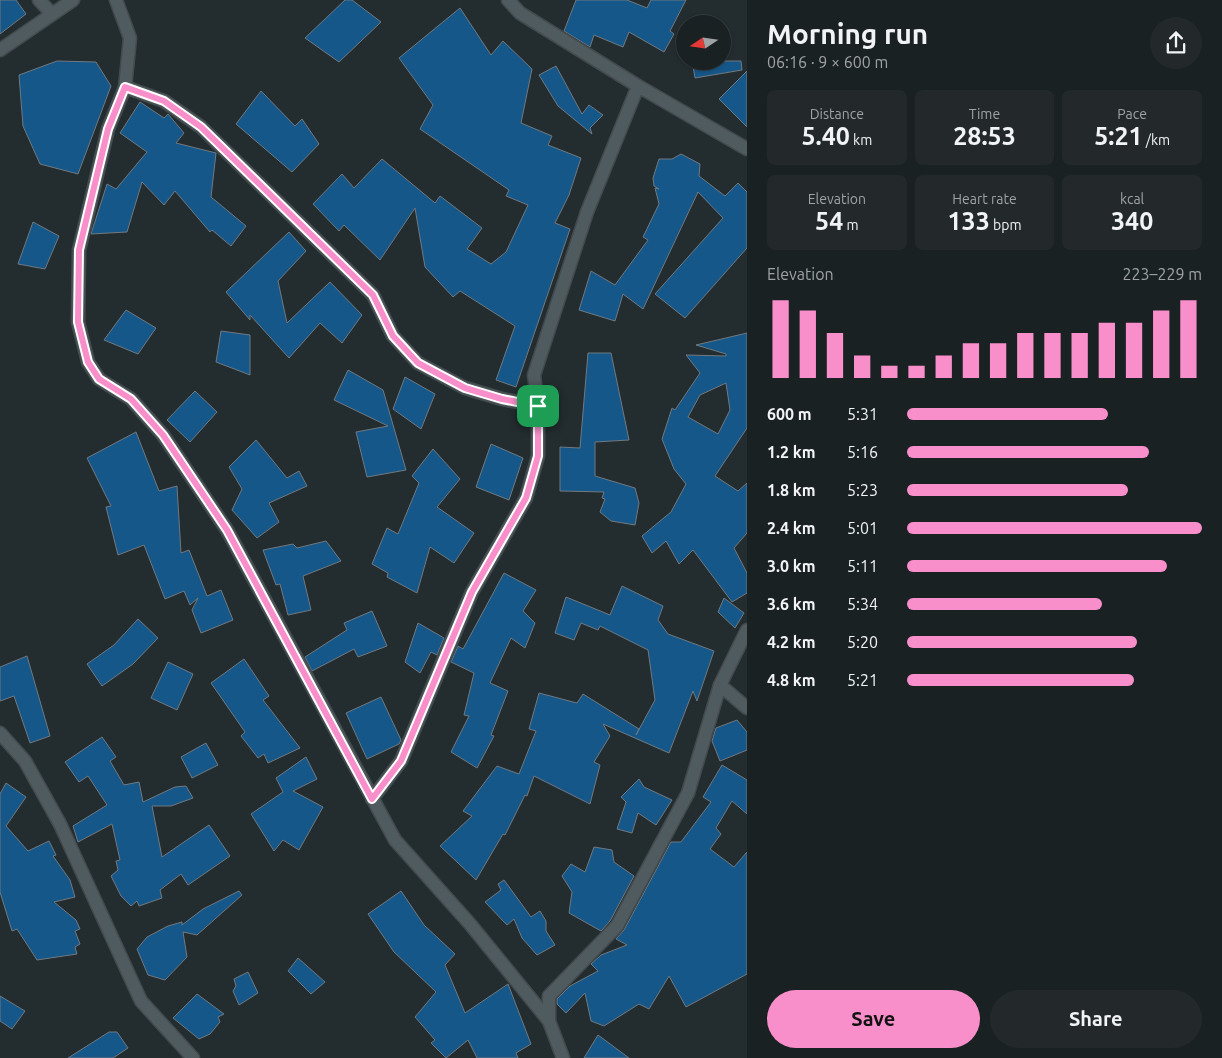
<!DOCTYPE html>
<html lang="en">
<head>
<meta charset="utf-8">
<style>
  body { margin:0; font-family:Ubuntu,sans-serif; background:#23292b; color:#f1f3f6; height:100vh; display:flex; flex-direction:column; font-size:19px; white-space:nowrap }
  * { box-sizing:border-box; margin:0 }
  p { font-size:16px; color:#9fa3a6 }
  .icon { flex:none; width:28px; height:28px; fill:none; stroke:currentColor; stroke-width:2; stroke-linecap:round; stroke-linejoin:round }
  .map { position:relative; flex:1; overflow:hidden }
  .side { display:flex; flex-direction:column; background:#1a2123; width:475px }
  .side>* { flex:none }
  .needle { width:32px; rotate:257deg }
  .tools { position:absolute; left:676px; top:15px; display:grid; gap:10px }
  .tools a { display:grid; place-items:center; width:55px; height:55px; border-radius:50%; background:#1a2123; box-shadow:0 1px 4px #0004,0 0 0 1px #383e41; font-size:25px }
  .pin { position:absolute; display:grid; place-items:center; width:42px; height:42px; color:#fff; margin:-21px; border-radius:10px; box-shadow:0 2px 8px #0006 }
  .round { display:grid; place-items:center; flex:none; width:52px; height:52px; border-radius:26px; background:#23292b }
  .headline { display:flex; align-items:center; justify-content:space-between; height:85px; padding:0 20px }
  h1 { font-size:28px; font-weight:600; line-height:38px }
  .metrics { display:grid; grid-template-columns:repeat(3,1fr); gap:8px; height:85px; padding:5px 20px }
  .metrics div { display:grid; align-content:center; border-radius:8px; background:#23292b; text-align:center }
  .metrics b { font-size:25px; font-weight:600 }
  .metrics small { font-size:14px; font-weight:400 }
  .metrics p { font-size:14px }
  .chart { height:140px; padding:10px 20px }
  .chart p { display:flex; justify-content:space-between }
  .chart svg { width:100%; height:90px; margin-top:5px; stroke:#f98fca; stroke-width:6 }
  .action { display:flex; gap:10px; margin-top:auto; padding:10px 20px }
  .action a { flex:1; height:58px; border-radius:30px; background:#f98fca; color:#111; font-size:20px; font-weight:600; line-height:58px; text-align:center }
  .action a+a { background:#23292b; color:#f1f3f6 }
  ul { padding:0 20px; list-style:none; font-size:16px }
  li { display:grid; grid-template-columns:80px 60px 1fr; align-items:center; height:38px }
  li i { height:12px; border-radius:6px; background:#f98fca }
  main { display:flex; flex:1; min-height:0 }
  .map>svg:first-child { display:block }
</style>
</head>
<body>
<main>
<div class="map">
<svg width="747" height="1058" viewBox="0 0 747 1058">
  <rect width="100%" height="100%" fill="#232c2f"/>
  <path fill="#155788" stroke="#717980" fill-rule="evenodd" d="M0,0H16L26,14L0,34Z
    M345,0H352L381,22L339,62L305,38Z
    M576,0H627L647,8L651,0H686L670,31L674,34L664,52L629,32L623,47L594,35L590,47L564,31Z
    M460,8L491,55L503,41L532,69L521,123L552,136L548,145L581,158L569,195L555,223L570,229L516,387L496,380L515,326L460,291L453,297L425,267L415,208L380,260L344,225L339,231L313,204L342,174L354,188L382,159L435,203L440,196L482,228L467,249L491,264L506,252L528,205L506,196L509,190L420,129L433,105L399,58Z
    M57,61L96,62L111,86L78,174L40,164L23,126L19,75Z
    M692,61H741L742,70L695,78Z
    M556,66L582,114L589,105L603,115L590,128L592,134L558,106L539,75Z
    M747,71V127L719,99Z
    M261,91L295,126L302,119L319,144L292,172L236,124Z
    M140,102L164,118L168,114L184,133L176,143L216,153L211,197L246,226L231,246L212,230L210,232L175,191L164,205L142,182L127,232L91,234L107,184L116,189L147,152L120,133Z
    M681,154L700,164L699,176L725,196L738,183L747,192V248L685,318L655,294L723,218L698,192L643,309L623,294L615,321L579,310L591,271L615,285L648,240L643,237L659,204L655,188L659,189L654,186L653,178L659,159H672Z
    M33,222L59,236L45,269L18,264Z
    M289,232L306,251L278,281L287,323L330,282L362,315L342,343L320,323L289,358L250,315V320L226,292Z
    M126,310L156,328L138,354L104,340Z
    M221,331L250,335V375L216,362Z
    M747,333V428L715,476L738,491L747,483V533L734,548L747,573V593L732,602L693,550L679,564L666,541L652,553L642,536L671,512L686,484L674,469L662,439L672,408L675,410L700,373L686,355L726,356V354L696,345ZM726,383L730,410L718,434L688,417L700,395Z
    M588,353H611L629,440L595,442V476L635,488L639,503L635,525L611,521L600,512L605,499L602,498L604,492L560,491V447L580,448Z
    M348,370L383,390L406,470L367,477L356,432L388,426L334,400Z
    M405,377L435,394L421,429L393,409Z
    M195,391L217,412L190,442L167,420Z
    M136,432L159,491L177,486L181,553L189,550L207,596L221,590L233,620L201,633L192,610L198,598L190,605L184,591L165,599L144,545L118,555L106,507L111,506L87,458Z
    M256,440L287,478L299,471L307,486L269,503L279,522L257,538L232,510L242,489L229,467Z
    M491,444L523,458L509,500L476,487Z
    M433,449L460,479L437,507L474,533L454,563L430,547L417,593L387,577L388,573L372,564L387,528L398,534L419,483L412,476Z
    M326,541L341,561L303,576L311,610L288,615L280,584L276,585L263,550L293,544L297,548Z
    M504,573L536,590L523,611L535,623L525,648L511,638L490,683L508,691L491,735L494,736L477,768L451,752L469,716L464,715L474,673L451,662L458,646L463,649Z
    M622,586L663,606L658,620L668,634L714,651L697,701L693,691L669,753L603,724L610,736L594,762L600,765L590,804L534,776L527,796L525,795L505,835L503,834L476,880L440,846L472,816L463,811L497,766L519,774L536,731L529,729L539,693L577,703L583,694L639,729L636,735L655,700L648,650L600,626L598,630L581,623L574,640L555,633L566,597L610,615Z
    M724,598L744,613L735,628L718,612Z
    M372,611L387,646L358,657L354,649L312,671L305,657L347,630L344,623Z
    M138,619L158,638L133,664L102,686L87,664L114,645Z
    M418,623L444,638L437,655L431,652L420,673L405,662Z
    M27,656L50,736L30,743L14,696L0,701V667Z
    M244,659L269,696L263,700L300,748L268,763L264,754L258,758L241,736L245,732L211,683Z
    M168,662L193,674L177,710L151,698Z
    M381,697L401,740L399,744L367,759L346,713Z
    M737,720L747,732V750L720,761L712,741L716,728Z
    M102,737L116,757L110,761L124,785L139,782L143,802L175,787L186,786L193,798L171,806H152L162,857L209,825L230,856L188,885L181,874L160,890L162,898L139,906L137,901L131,906L121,896L111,876L118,870L116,861L120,860L112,824L78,842L73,826L107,805L88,776L79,782L65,762Z
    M206,743L218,765L192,778L181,757Z
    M306,757L317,779L293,791L323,807L299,850L283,840L274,851L251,814L283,792L276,778Z
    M722,765L747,780V814L732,801L716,828L721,834L710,849L734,867L747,852V974L686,1007L669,976L649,1009L639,1004L604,1026L591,1021L585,993L566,1013L557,1004V999L570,986L598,971L591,964L601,955L627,945L616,939L624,930L671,842H681L711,802L703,797Z
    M639,779L644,787L672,800L656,825L638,813L632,833L617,829L626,802L621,797Z
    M6,783L26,797L6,826L28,851L49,841L56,855L53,856L70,880L75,897L54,902L76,920L80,929L75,931L80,944L75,947L77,954L37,960L17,929L12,931L0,892V794Z
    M594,847L612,850L614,862L634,876L610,921L601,931L569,913L572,892L562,876L571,864L585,872Z
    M504,880L531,917L540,911L546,921V931L555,945L537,955L522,938L514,919L507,925L485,902L501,890L498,884Z
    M239,891L242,895L197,935L183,932L187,957L165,980L148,975L137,949L147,937L168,926L182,922V925L203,909Z
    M401,891L424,925L455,954L445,965L465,1013L508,984L531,1044L516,1053L518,1058H477L468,1040L446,1058L431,1043L435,1040L415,1017L436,992L394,952L368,914Z
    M298,958L325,982L311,994L288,971Z
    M248,972L258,993L239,1005L233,991L236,986L234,979Z
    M197,994L224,1014L218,1017L220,1022L210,1034L199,1039L173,1018Z
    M0,996L25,1011L12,1029L0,1021Z
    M109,1032H117L128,1048L113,1058H68Z
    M598,1035L629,1058H584Z"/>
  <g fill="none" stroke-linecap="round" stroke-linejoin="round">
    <g stroke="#424a4d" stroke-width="15">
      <path id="street" d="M39,0L52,14
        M116,0L130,38L125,87L108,129L79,250L78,322L88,362L99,379L131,399L163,435L227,530L395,840L470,924L549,1021
        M508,0L520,13L638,86L747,149
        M0,50L73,0
        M125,87L164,101L201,127L373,295L393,336L418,363L465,388L502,399L538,406
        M720,685L747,708
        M0,733L25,761L60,824L141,1001L193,1058
        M372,799L401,761L472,592L526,498L538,456V406L534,375L587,212L638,86
        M563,1058L549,1021V996L617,926L688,793L720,685L747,630"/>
    </g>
    <use href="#street" stroke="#505b5f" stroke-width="12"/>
  </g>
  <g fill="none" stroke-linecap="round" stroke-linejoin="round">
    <g stroke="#fff" stroke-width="10">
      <path id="route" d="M125,87L164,101L201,127L373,295L393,336L418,363L465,388L502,399L538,406V456L526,498L472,592L401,761L372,799L227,530L163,435L131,399L99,379L88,362L78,322L79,250L108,129Z"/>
    </g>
    <use href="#route" stroke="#f98fca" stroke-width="6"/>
  </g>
</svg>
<div class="tools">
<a><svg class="needle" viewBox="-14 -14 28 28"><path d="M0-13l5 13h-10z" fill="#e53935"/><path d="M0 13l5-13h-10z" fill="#9fa3a6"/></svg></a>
</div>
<div class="pin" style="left:538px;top:406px;background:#1e9e55"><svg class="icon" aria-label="arrive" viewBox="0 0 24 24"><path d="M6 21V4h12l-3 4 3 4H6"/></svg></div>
</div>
<section class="side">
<div class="headline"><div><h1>Morning run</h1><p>06:16 · 9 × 600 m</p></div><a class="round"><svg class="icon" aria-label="share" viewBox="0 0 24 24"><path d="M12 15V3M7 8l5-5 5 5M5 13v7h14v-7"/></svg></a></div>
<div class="metrics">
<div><p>Distance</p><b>5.40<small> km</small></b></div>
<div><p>Time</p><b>28:53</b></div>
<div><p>Pace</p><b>5:21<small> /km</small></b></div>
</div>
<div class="metrics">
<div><p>Elevation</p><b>54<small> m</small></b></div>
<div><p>Heart rate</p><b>133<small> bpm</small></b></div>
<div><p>kcal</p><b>340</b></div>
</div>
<div class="chart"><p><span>Elevation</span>223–229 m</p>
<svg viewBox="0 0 160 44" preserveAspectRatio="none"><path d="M5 44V6M15 44V11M25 44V22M35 44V33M45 44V38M55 44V38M65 44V33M75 44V27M85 44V27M95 44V22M105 44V22M115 44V22M125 44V17M135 44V17M145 44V11M155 44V6"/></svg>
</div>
<ul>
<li><b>600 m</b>5:31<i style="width:68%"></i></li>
<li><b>1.2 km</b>5:16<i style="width:82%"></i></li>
<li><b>1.8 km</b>5:23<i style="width:75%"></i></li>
<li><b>2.4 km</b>5:01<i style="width:100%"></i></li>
<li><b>3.0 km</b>5:11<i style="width:88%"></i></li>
<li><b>3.6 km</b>5:34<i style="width:66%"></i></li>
<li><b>4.2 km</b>5:20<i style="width:78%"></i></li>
<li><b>4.8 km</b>5:21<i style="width:77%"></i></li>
</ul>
<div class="action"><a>Save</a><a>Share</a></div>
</section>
</main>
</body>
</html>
